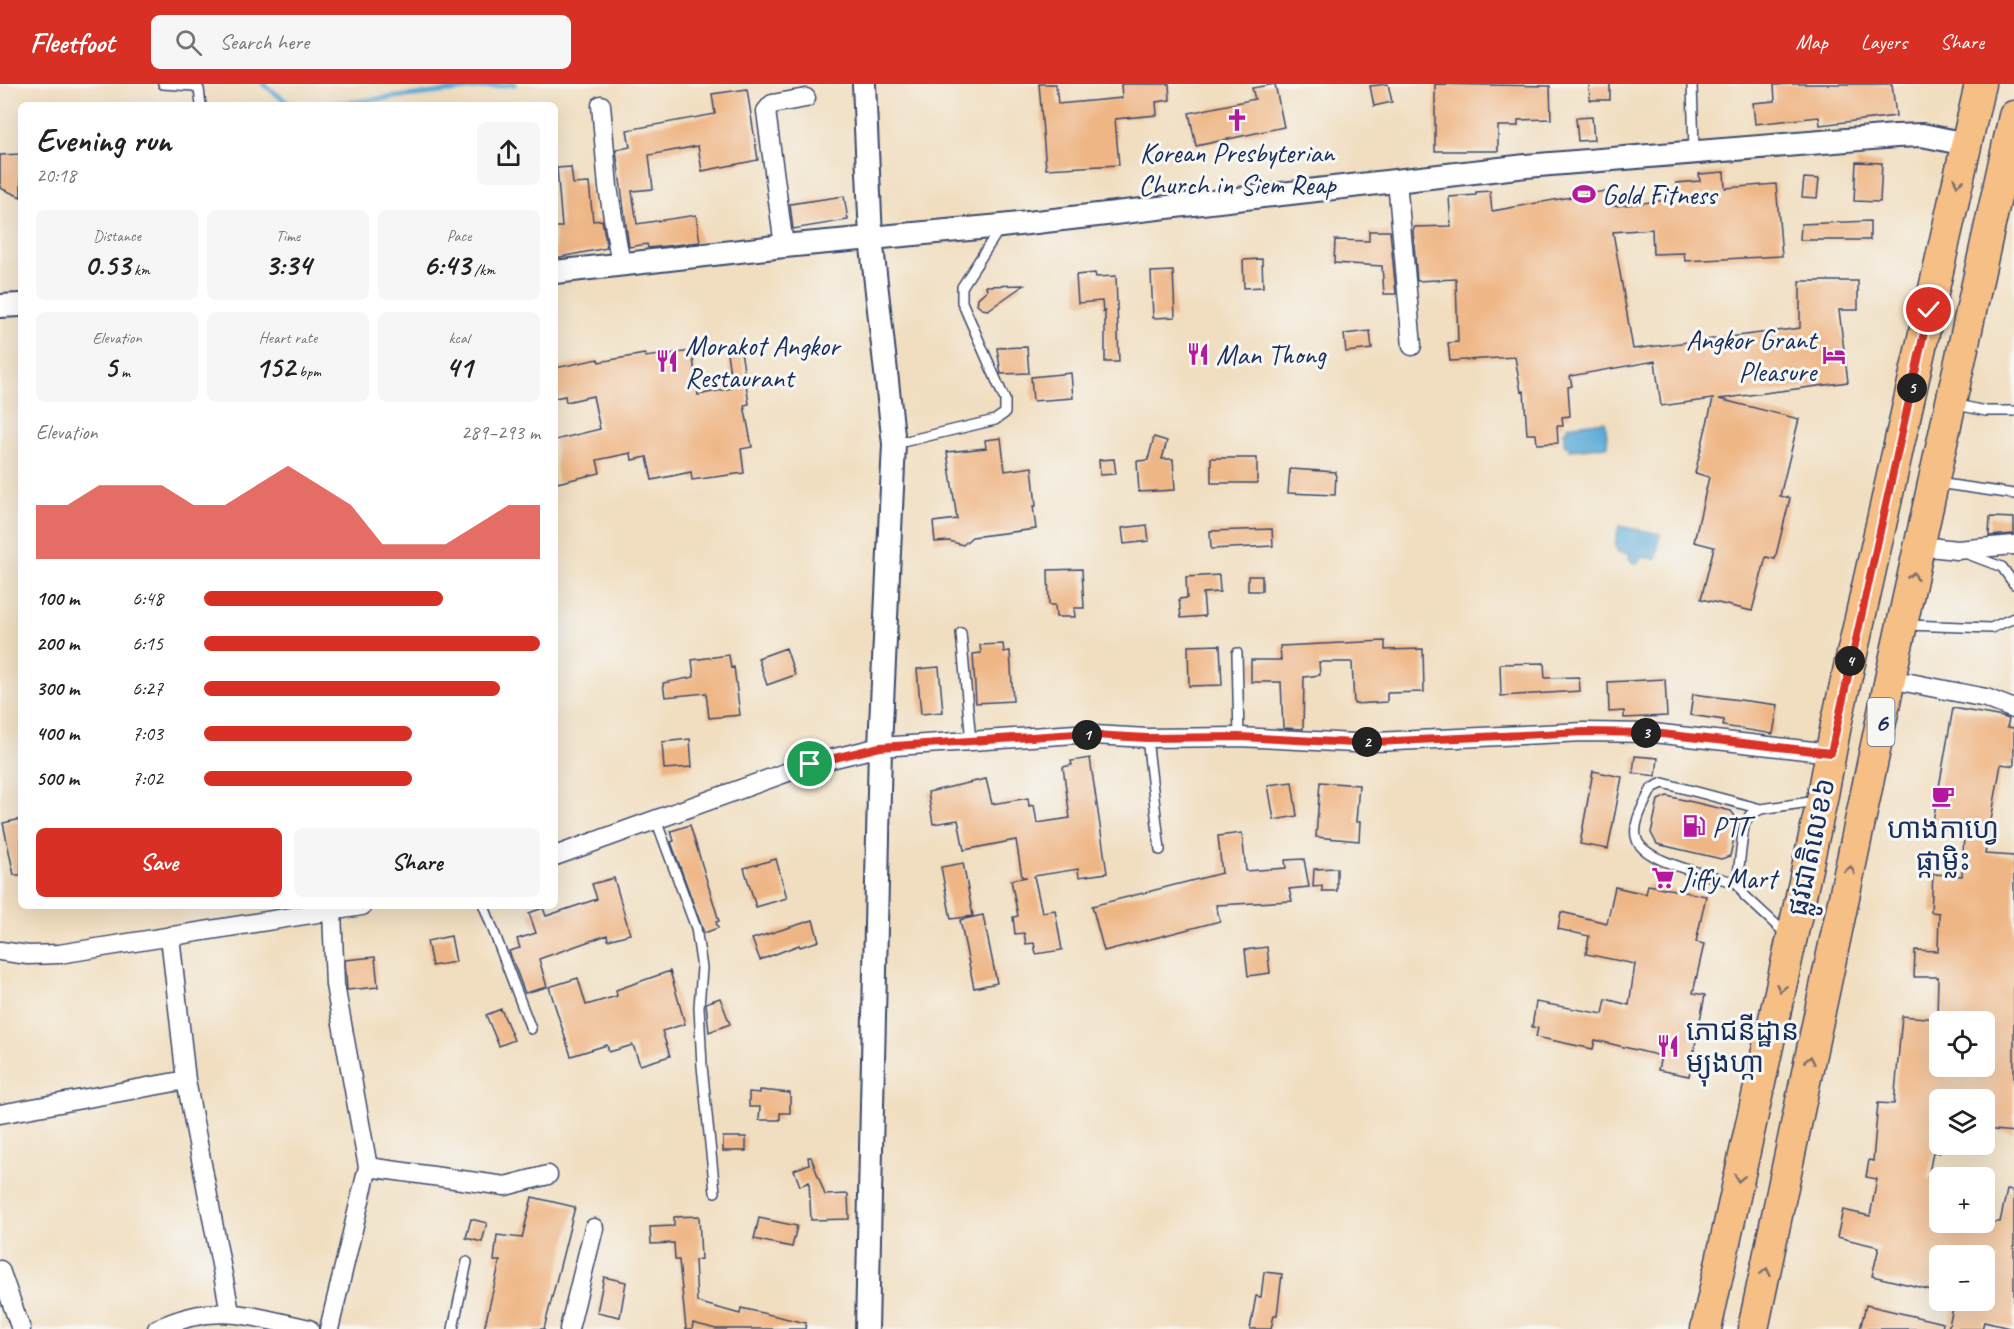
<!DOCTYPE html>
<html lang="en">
<head>
<meta charset="utf-8">
<style>
  body { margin:0; font-family:Caveat,"Noto Sans Khmer",sans-serif; background:#f6f6f6; color:#222; height:100vh; display:flex; flex-direction:column; font-size:22px; white-space:nowrap }
  * { box-sizing:border-box; margin:0 }
  p { font-size:20px; color:#767676 }
  .icon { flex:none; width:33px; height:33px; fill:none; stroke:currentColor; stroke-width:2; stroke-linecap:round; stroke-linejoin:round }
  .map { position:relative; flex:1; overflow:hidden }
  .panel { position:absolute; left:18px; top:18px; width:540px; height:807px; display:flex; flex-direction:column; background:#fff; border-radius:9px; box-shadow:0 6px 24px #0002 }
  .panel>* { flex:none }
  .fabs { position:absolute; left:1929px; top:927px; display:grid; gap:12px }
  .fabs a { display:grid; place-items:center; width:66px; height:66px; border-radius:9px; background:#fff; box-shadow:0 6px 24px #0002; font-size:30px }
  .pin { position:absolute; display:grid; place-items:center; width:51px; height:51px; color:#fff; margin:-26px; border:3px solid #fff; border-radius:50%; box-shadow:0 2px 6px #0007 }
  .km { position:absolute; width:30px; height:30px; margin:-15px; border-radius:50%; background:#222; color:#fff; font-size:16px; line-height:30px; text-align:center }
  .round { display:grid; place-items:center; flex:none; width:63px; height:63px; border-radius:9px; background:#f6f6f6 }
  .head { display:flex; align-items:center; justify-content:space-between; height:102px; padding:0 18px }
  h1 { font-size:33px; font-weight:800; line-height:45px }
  .figures { display:grid; grid-template-columns:repeat(3,1fr); gap:9px; height:102px; padding:6px 18px }
  .figures div { display:grid; align-content:center; border-radius:9px; background:#f6f6f6; text-align:center }
  .figures b { font-size:30px; font-weight:800 }
  .figures small { font-size:16px; font-weight:400 }
  .figures p { font-size:16px }
  .chart { height:168px; padding:12px 18px }
  .chart p { display:flex; justify-content:space-between }
  .chart svg { width:100%; height:108px; margin-top:6px; fill:#d93025; opacity:.7 }
  .button { display:flex; gap:12px; margin-top:auto; padding:12px 18px }
  .button a { flex:1; height:69px; border-radius:9px; background:#d93025; color:#fff; font-size:24px; font-weight:800; line-height:69px; text-align:center }
  .button a+a { background:#f6f6f6; color:#222 }
  ul { padding:0 18px; list-style:none; font-size:20px }
  li { display:grid; grid-template-columns:96px 72px 1fr; align-items:center; height:45px }
  li i { height:15px; border-radius:8px; background:#d93025 }
  header { display:flex; align-items:center; gap:36px; box-sizing:border-box; height:84px; padding:0 30px; background:#d93025; color:#fff }
  header strong { font-size:28px }
  nav { display:flex; gap:33px; margin-inline-start:auto; font-size:21px }
  .search { width:420px; height:54px; background:#f6f6f6; display:flex; align-items:center; gap:15px; box-sizing:border-box; padding:0 21px; border-radius:9px; color:#767676; font-size:22px }
  .map>svg:first-child { display:block }
</style>
</head>
<body>
<header>
<strong>Fleetfoot</strong>
<div class="search"><svg class="icon" aria-label="search" viewBox="0 0 24 24"><circle cx="10" cy="10" r="6"/><path d="M15 15l6 6"/></svg>Search here</div>
<nav><a>Map</a><a>Layers</a><a>Share</a></nav>
</header>
<div class="map">
<svg width="2014" height="1245" viewBox="0 0 2014 1245">
  <rect width="100%" height="100%" fill="#f6f6f2"/>
  <filter id="ink" filterUnits="userSpaceOnUse"><feTurbulence type="fractalNoise" baseFrequency=".0167" numOctaves="2"/><feDisplacementMap in="SourceGraphic" scale="12" xChannelSelector="R" yChannelSelector="G"/><feConvolveMatrix kernelMatrix="1 2 1 2 8 2 1 2 1" color-interpolation-filters="sRGB"/></filter>
  <filter id="wash" filterUnits="userSpaceOnUse"><feTurbulence type="fractalNoise" baseFrequency=".008" numOctaves="4" result="noise"/><feDisplacementMap in="SourceGraphic" scale="24" xChannelSelector="R" yChannelSelector="G"/><feGaussianBlur stdDeviation="1.35" result="paint"/><feColorMatrix in="noise" values="0 0 0 0 0 0 0 0 0 0 0 0 0 0 0 0 0 1.4 0 .05"/><feComposite in="paint" operator="in"/></filter>
  <g filter="url(#wash)">
    <rect width="100%" height="100%" fill="#f1dec0"/>
    <path fill="#5dacd7" stroke="#3c6e9a" stroke-width="1.5" d="M1605,337L1608,362L1570,366L1569,362H1565L1563,347H1568L1567,342Z
      M1619,442L1660,450L1656,475L1641,473L1639,478L1634,479L1629,475L1630,470L1618,468L1615,462Z"/>
    <g fill="none" stroke-linecap="round" stroke-linejoin="round">
      <path stroke="#5dacd7" stroke-width="5" d="M263,0L291,21
        M324,21L515,0"/>
    </g>
    <g id="blocks">
      <path fill="#efb685" fill-rule="evenodd" d="M1039,0H1056L1058,20L1122,14L1121,0H1169L1170,16L1156,18L1157,31L1115,35L1119,81L1046,85Z
        M1275,0L1284,43L1196,62L1189,29L1255,15L1252,4Z
        M1388,0L1392,18L1374,22L1370,2Z
        M1435,0L1550,2L1551,35L1518,36V42H1498V67H1435Z
        M1589,0H1610V16H1590Z
        M1789,0H1892L1896,32L1820,41L1819,33L1755,40L1753,19L1775,17L1774,1Z
        M747,5L758,76L702,87L698,62L649,71L653,105L632,107L637,140L696,131L700,158L648,164L647,160L629,163L616,66L630,63L627,46L715,30L712,10Z
        M1592,33L1594,56L1578,57L1576,34Z
        M21,70V113L0,104V71Z
        M1856,78L1882,79L1880,118L1854,117Z
        M571,83L573,100L589,99L593,137L602,136L607,164L555,174V143H562L557,84Z
        M1724,88L1725,104L1776,100L1782,172L1685,177L1684,169L1653,170L1652,145L1613,148L1633,265L1800,244V197H1858V226H1839L1848,298L1719,315L1799,335L1780,412L1790,414L1775,475L1766,473L1752,527L1701,515L1714,463L1694,458L1709,393L1695,389L1713,315L1661,322L1655,277L1570,292L1572,302L1568,303L1570,332L1562,333L1563,342H1557L1558,359L1537,360L1536,350H1527L1524,307L1521,308L1515,273L1450,277L1448,259L1458,258L1456,195L1417,197L1413,147L1414,143L1451,142L1449,113L1476,111V108L1490,107L1492,127L1605,107L1608,123L1677,115L1676,99L1700,97L1699,90Z
        M1804,94L1819,95L1817,114L1802,113Z
        M844,112L848,136L793,145L790,120Z
        M1870,137V156H1800L1801,140Z
        M1369,147H1390L1396,210H1384L1382,182L1334,179L1335,156L1369,157Z
        M1262,175L1263,203L1244,204L1243,176Z
        M1173,187L1175,233L1153,234L1151,188Z
        M1095,189L1096,193L1116,192L1119,278H1105V227L1103,228L1102,217L1078,219L1076,191Z
        M1024,201L988,226L982,225L977,221L978,214L987,206L986,202Z
        M1370,247L1372,265L1346,268L1344,250Z
        M740,260L749,320L744,321L752,363L741,365L744,389L692,396L691,388L652,396L647,373L632,376L631,369L597,376L600,389L557,399L555,356L600,345L593,312L566,318L565,312L555,314V284L598,275L599,278L645,270V273L692,267L698,311L732,304L726,262Z
        M1027,263L1029,289L1001,290L997,264Z
        M1071,289L1073,314L1033,317L1031,293Z
        M1154,353L1167,357L1162,375H1173L1175,406L1139,408L1137,377L1148,376Z
        M1001,354L1005,387L1032,383L1036,422H1033L1036,445L972,453L963,461L949,457L935,458L933,438L957,435L947,368L986,364L985,356Z
        M1211,374H1257V399H1211Z
        M1114,375L1116,390L1100,391L1099,376Z
        M1290,385L1336,388L1335,411L1288,409Z
        M1990,433L2014,434V450L1989,452Z
        M1147,441L1149,457L1124,460L1122,444Z
        M1272,445L1273,462L1211,465L1210,447Z
        M1082,485L1084,524H1074L1075,533H1056L1055,521H1049L1048,486Z
        M1219,491L1220,508L1203,509L1205,532L1181,534L1179,515L1187,514L1186,493Z
        M1248,492H1262V507H1248Z
        M1385,557V566L1423,565L1424,608L1387,609V618L1354,620L1352,578H1319L1320,591L1304,593L1303,645L1283,644L1281,598H1251V576H1281L1280,562Z
        M1003,560L1004,568L1010,567L1013,617L976,619L973,570L981,569L980,561Z
        M1220,561L1222,601L1189,602L1188,562Z
        M786,564L795,591L767,601L758,574Z
        M729,571L731,584L734,583L740,631L709,634L706,609L665,613L663,599L694,593L692,576Z
        M1544,579L1545,594L1579,593L1580,607L1501,612L1500,580Z
        M939,583L943,628L921,630L917,585Z
        M1665,595L1667,632L1624,634V627L1609,628L1608,598Z
        M1693,610L1778,621L1773,650L1723,642L1724,636L1690,631Z
        M1953,624L2003,633L2009,635L2007,643L2014,644V682L2001,680L1985,770L2014,772V1048L1984,1045V1016H1980L1981,1010L1940,1007V1069L1933,1068L1928,1094L1940,1096V1138H2000L2007,1106L2014,1107V1245L1984,1238L1982,1245H1948L1955,1216H1984V1172H1940V1208L1872,1192L1879,1163L1837,1153L1843,1126L1870,1132L1877,1095L1866,1093L1869,1076L1873,1077L1878,1019L1894,1020L1902,932L1937,935L1938,893H1914L1915,866L1938,867L1939,829L1931,828L1933,790L1962,792L1964,749L1932,743ZM1940,938H1984V982H1940Z
        M690,655L692,683L664,685L662,658Z
        M1635,672L1658,674L1656,692L1633,689Z
        M1090,674L1107,789L1079,793L1078,785L1034,792L1042,828L1055,826L1062,866L1036,870L1034,859L1026,860L1024,849L1015,850L1013,833L1018,832L1011,796L1027,793H1022L1016,756L964,766L958,736L933,740L928,708L986,695L992,720L1028,714L1029,722L1034,721L1037,739L1070,734L1063,683L1072,681L1071,677Z
        M1593,687L1622,693L1608,765L1580,760Z
        M1292,698L1297,732L1274,736L1268,701Z
        M1320,698L1359,701L1356,738H1360L1359,757L1316,753Z
        M1667,712L1731,727L1738,736L1730,772L1721,775L1657,760L1651,749L1658,716Z
        M21,735V791H14L3,739Z
        M690,741L719,837L716,838L718,844L704,849L671,758L674,757L671,747Z
        M1242,749L1246,787L1286,784L1285,776L1304,775L1309,803L1289,805L1292,817L1216,821L1220,837L1104,867L1092,822L1222,789L1218,752Z
        M776,775L787,814L756,823L744,784Z
        M963,779L973,832L951,835L941,783Z
        M1337,784V807H1322V802L1313,803L1314,785Z
        M614,794L630,850L608,856L607,851L539,875L547,903L525,909L509,867L520,864L517,855L536,849L529,829L543,824L546,832L597,815L592,800Z
        M1648,801L1706,812L1696,858L1704,860L1693,909L1705,911L1689,992L1658,986L1661,972L1595,956L1593,965L1536,953L1538,944L1532,943L1536,918L1603,930L1606,915L1629,921L1635,880L1586,870L1589,852L1558,845L1561,828L1607,839L1615,803L1646,810Z
        M983,831L997,899L974,904L960,836Z
        M813,836L819,857L800,863L799,861L760,876L752,855Z
        M451,852L456,878L432,882L427,857Z
        M1267,863L1270,889L1248,892L1245,866Z
        M375,873L378,903L347,906L345,876Z
        M670,887L685,940L662,947L670,972L640,981L633,961L609,968L607,961L571,972L549,903L578,894L586,921L617,912L616,906Z
        M720,914L730,940L709,948L706,919Z
        M501,925L514,956L499,962L486,931Z
        M760,1006L790,1009V1029H780V1036H759L760,1023H749V1008L760,1009Z
        M723,1053H746V1067H723Z
        M808,1073H811L825,1111L848,1110L849,1135L811,1136L809,1098L800,1102L794,1086L809,1080Z
        M532,1113L575,1123L544,1245H484L500,1177H494L497,1151L522,1154Z
        M699,1132L701,1175L695,1176L697,1218L740,1230L741,1224L806,1239L805,1245H716L693,1239L692,1245H686L679,1176H675L674,1159L651,1160L650,1143L674,1142V1133Z
        M759,1134L797,1142L792,1163L754,1155Z
        M471,1135L487,1139L482,1158L466,1154Z
        M1264,1188L1282,1190L1277,1231H1274L1271,1245H1250L1256,1212L1261,1213Z
        M604,1193L626,1198L620,1233L597,1228Z
        M1866,1221L1943,1239L1942,1245H1860Z"/>
    </g>
  </g>
  <g filter="url(#ink)">
    <use href="#blocks" fill-opacity="0" stroke="#3b496d" stroke-width="1.5"/>
    <g fill="none" stroke-linecap="round" stroke-linejoin="round">
      <g stroke="#3b496d" stroke-width="12">
        <path id="service" d="M163,0L194,2L199,5L201,21
          M1692,0L1694,66
          M1953,320L1986,327H2014
          M894,360L995,336L1005,329V316L962,218V203L1000,144
          M1937,399L2014,410
          M1965,469L2002,483L2014,500
          M1907,541L1991,544L2014,534
          M961,549L971,658
          M1237,569L1239,653
          M1147,654L1160,766
          M656,736L696,844L702,884L699,923L702,982L715,1108
          M1737,799C1714,792 1645,779 1637,756C1631,740 1645,719 1652,704L1663,699L1761,725
          M484,822L531,945
          M1786,850L1745,812L1737,799L1744,741L1750,731L1761,725L1817,717
          M453,1245L467,1178"/>
      </g>
      <g stroke="#3b496d" stroke-width="21">
        <path id="minor" d="M601,21L608,103L621,181
          M1397,97L1412,262
          M784,162L766,27L772,20L806,14
          M1920,462L1957,466L2014,461
          M1890,595L1986,614L2014,625
          M555,772L810,680L880,663L1076,650L1147,654L1239,653L1354,659L1584,648L1653,649L1831,669
          M170,852L186,996L230,1228
          M0,867L28,871L59,870L362,822
          M0,1030L186,996
          M368,1083L505,1102L548,1091
          M0,1186L21,1245
          M157,1245C216,1217 249,1232 309,1245
          M329,1245L368,1083L335,901L332,827
          M569,1245L594,1144"/>
      </g>
      <g stroke="#3b496d" stroke-width="26">
        <path id="tertiary" d="M864,0L871,154L894,360L880,663L867,1245
          M555,188L784,162L1001,142L1526,82L1896,52L1922,51L1966,60
          M0,222L21,221"/>
      </g>
      <g stroke="#3b496d" stroke-width="33">
        <path id="primary" d="M1706,1245L1822,716L1836,641L1980,0
          M1753,1245L1890,595L2014,32"/>
      </g>
      <use href="#service" stroke="#fff" stroke-width="9"/>
      <use href="#minor" stroke="#fff" stroke-width="18"/>
      <use href="#tertiary" stroke="#fff" stroke-width="22"/>
      <use href="#primary" stroke="#f5bf86" stroke-width="30"/>
    </g>
    <defs><path id="oneway-chevron" d="M-2-3.5L2.5 0L-2 3.5" fill="none" stroke-width="1.6" stroke-linecap="round" stroke-linejoin="round" transform="scale(1.5)"/></defs>
    <g stroke="#7d7070">
      <use href="#oneway-chevron" transform="translate(1958 98) rotate(103)"/>
      <use href="#oneway-chevron" transform="translate(1913 492) rotate(-77)"/>
      <use href="#oneway-chevron" transform="translate(1850 786) rotate(-78)"/>
      <use href="#oneway-chevron" transform="translate(1781 904) rotate(102)"/>
      <use href="#oneway-chevron" transform="translate(1810 976) rotate(-78)"/>
      <use href="#oneway-chevron" transform="translate(1739 1094) rotate(102)"/>
      <use href="#oneway-chevron" transform="translate(1766 1188) rotate(-78)"/>
    </g>
  </g>
  <g fill="none" stroke-linecap="round" stroke-linejoin="round" filter="url(#ink)">
    <g stroke="#fff" stroke-width="12">
      <path id="route" d="M810,680L880,663L1076,650L1147,654L1239,653L1354,659L1584,648L1653,649L1831,669L1929,226"/>
    </g>
    <use href="#route" stroke="#d93025" stroke-width="8"/>
  </g>
  <defs>
    <g id="church-bare" transform="scale(1.8)"><path d="M-1.2-6h2.4v3.5h3.3v2.4h-3.3V6h-2.4V-.1h-3.3v-2.4h3.3Z" fill="#b5179e" stroke="#f6f6f2" stroke-width="2.5" paint-order="stroke"/></g>
    <g id="stadium-bare" transform="scale(1.8)"><path d="M0-5a6.5 5 0 1 0 0 10a6.5 5 0 1 0 0-10ZM-3.5-1.8h7v3.6h-7Z" fill="#b5179e" stroke="#f6f6f2" stroke-width="2.5" paint-order="stroke"/></g>
    <g id="restaurant-bare" transform="scale(1.8)"><path d="M-5-6h1v4h1v-4h1v4h1v-4h1v5L-1.5 .5V6h-2V.5L-5-1ZM5-6V6H3V1.5H1.5Q1.5-4 5-6Z" fill="#b5179e" stroke="#f6f6f2" stroke-width="2.5" paint-order="stroke"/></g>
    <g id="hotel-bare" transform="scale(1.8)"><path d="M-6-4.5h1.5V1H6V5H4.5V3h-9V5H-6ZM-4 0a1.8 1.8 0 1 1 3.6 0ZM.5 0V-2.5h3Q6-2.5 6 0Z" fill="#b5179e" stroke="#f6f6f2" stroke-width="2.5" paint-order="stroke"/></g>
    <g id="cafe-bare" transform="scale(1.8)"><path d="M-5.5-4.5H6V0H3Q3 3.5 0 3.5H-2.5Q-5.5 3.5-5.5 0ZM3-3.2v2h1.7v-2ZM-6 4.5H4V6H-6Z" fill="#b5179e" stroke="#f6f6f2" stroke-width="2.5" paint-order="stroke"/></g>
    <g id="fuel-bare" transform="scale(1.8)"><path d="M-5.5-6h7V0h2V4h1.3V-2.5L3-4.5l.8-.8L6-3V5H2.5V1h-1V6h-7ZM-4.2-4.7v3.2H.2V-4.7Z" fill="#b5179e" stroke="#f6f6f2" stroke-width="2.5" paint-order="stroke"/></g>
    <g id="supermarket-bare" transform="scale(1.8)"><path d="M-6-5.5h2.5l.6 2H6L4.5 2H-2.5L-4.4-4H-6ZM-1.5 3.2a1.3 1.3 0 1 0 .1 0ZM3 3.2a1.3 1.3 0 1 0 .1 0Z" fill="#b5179e" stroke="#f6f6f2" stroke-width="2.5" paint-order="stroke"/></g>
  </defs>
  <g fill-rule="evenodd">
    <use href="#church-bare" x="1237" y="36"/>
    <use href="#stadium-bare" x="1584" y="110"/>
    <use href="#restaurant-bare" x="1198" y="270"/>
    <use href="#hotel-bare" x="1834" y="271"/>
    <use href="#restaurant-bare" x="667" y="277"/>
    <use href="#cafe-bare" x="1943" y="712"/>
    <use href="#fuel-bare" x="1694" y="742"/>
    <use href="#supermarket-bare" x="1663" y="794"/>
    <use href="#restaurant-bare" x="1668" y="962"/>
  </g>
  <g text-anchor="middle" dominant-baseline="central" stroke-width="6" stroke-linejoin="round" paint-order="stroke">
    <rect fill="#f6f6f2" stroke="#5d6b8a" stroke-width="1.5" x="1867.5" y="614" width="27" height="48" rx="4.5"/>
    <g font-size="27" font-weight="bold" fill="#1b2f5e">
      <text x="1881" y="638">6</text>
    </g>
    <g font-size="28" fill="#1b2f5e" stroke="#f6f6f2" text-anchor="start">
      <text x="1237" y="68" text-anchor="middle">Korean Presbyterian<tspan x="1237" dy="32">Church in Siem Reap</tspan></text>
      <text x="1602" y="110">Gold Fitness</text>
      <text x="1816" y="255" text-anchor="end">Angkor Grant<tspan x="1816" dy="32">Pleasure</tspan></text>
      <text x="685" y="261">Morakot Angkor<tspan x="685" dy="32">Restaurant</tspan></text>
      <text x="1216" y="270">Man Thong</text>
      <text x="1712" y="742">PTT</text>
      <text x="1943" y="744" text-anchor="middle">ហាងកាហ្វេ<tspan x="1943" dy="32">ផ្កាម្លិះ</tspan></text>
      <text x="1681" y="794">Jiffy Mart</text>
      <text x="1686" y="946">ភោជនីដ្ឋាន<tspan x="1686" dy="32">ម្យុងហ្កា</tspan></text>
    </g>
    <g font-size="28" fill="#1b2f5e" stroke="#f6f6f2">
      <text transform="translate(1811 763) rotate(-78)">ផ្លូវជាតិលេខ៦</text>
    </g>
  </g>
</svg>
<div class="fabs">
<a><svg class="icon" aria-label="locate" viewBox="0 0 24 24"><circle cx="12" cy="12" r="6"/><path d="M12 2v4M12 18v4M2 12h4M18 12h4"/></svg></a>
<a><svg class="icon" aria-label="layers" viewBox="0 0 24 24"><path d="M12 4l9 5-9 5-9-5zM3 14l9 5 9-5"/></svg></a>
<a>+</a>
<a>−</a>
</div>
<div class="pin" style="left:810px;top:680px;background:#1e9e55"><svg class="icon" aria-label="arrive" viewBox="0 0 24 24"><path d="M6 21V4h12l-3 4 3 4H6"/></svg></div>
<div class="pin" style="left:1929px;top:226px;background:#d93025"><svg class="icon" aria-label="check" viewBox="0 0 24 24"><path d="M5 12l5 5 9-10"/></svg></div>
<b class="km" style="left:1087px;top:651px">1</b>
<b class="km" style="left:1367px;top:658px">2</b>
<b class="km" style="left:1646px;top:649px">3</b>
<b class="km" style="left:1850px;top:577px">4</b>
<b class="km" style="left:1912px;top:304px">5</b>
<section class="panel">
<div class="head"><div><h1>Evening run</h1><p>20:18</p></div><a class="round"><svg class="icon" aria-label="share" viewBox="0 0 24 24"><path d="M12 15V3M7 8l5-5 5 5M5 13v7h14v-7"/></svg></a></div>
<div class="figures">
<div><p>Distance</p><b>0.53<small> km</small></b></div>
<div><p>Time</p><b>3:34</b></div>
<div><p>Pace</p><b>6:43<small> /km</small></b></div>
</div>
<div class="figures">
<div><p>Elevation</p><b>5<small> m</small></b></div>
<div><p>Heart rate</p><b>152<small> bpm</small></b></div>
<div><p>kcal</p><b>41</b></div>
</div>
<div class="chart"><p><span>Elevation</span>289–293 m</p>
<svg viewBox="0 0 160 44" preserveAspectRatio="none"><path d="M0 44V22L10 22L20 14L30 14L40 14L50 22L60 22L70 14L80 6L90 14L100 22L110 38L120 38L130 38L140 30L150 22L160 22V44z"/></svg>
</div>
<ul>
<li><b>100 m</b>6:48<i style="width:71%"></i></li>
<li><b>200 m</b>6:15<i style="width:100%"></i></li>
<li><b>300 m</b>6:27<i style="width:88%"></i></li>
<li><b>400 m</b>7:03<i style="width:62%"></i></li>
<li><b>500 m</b>7:02<i style="width:62%"></i></li>
</ul>
<div class="button"><a>Save</a><a>Share</a></div>
</section>
</div>
</body>
</html>
